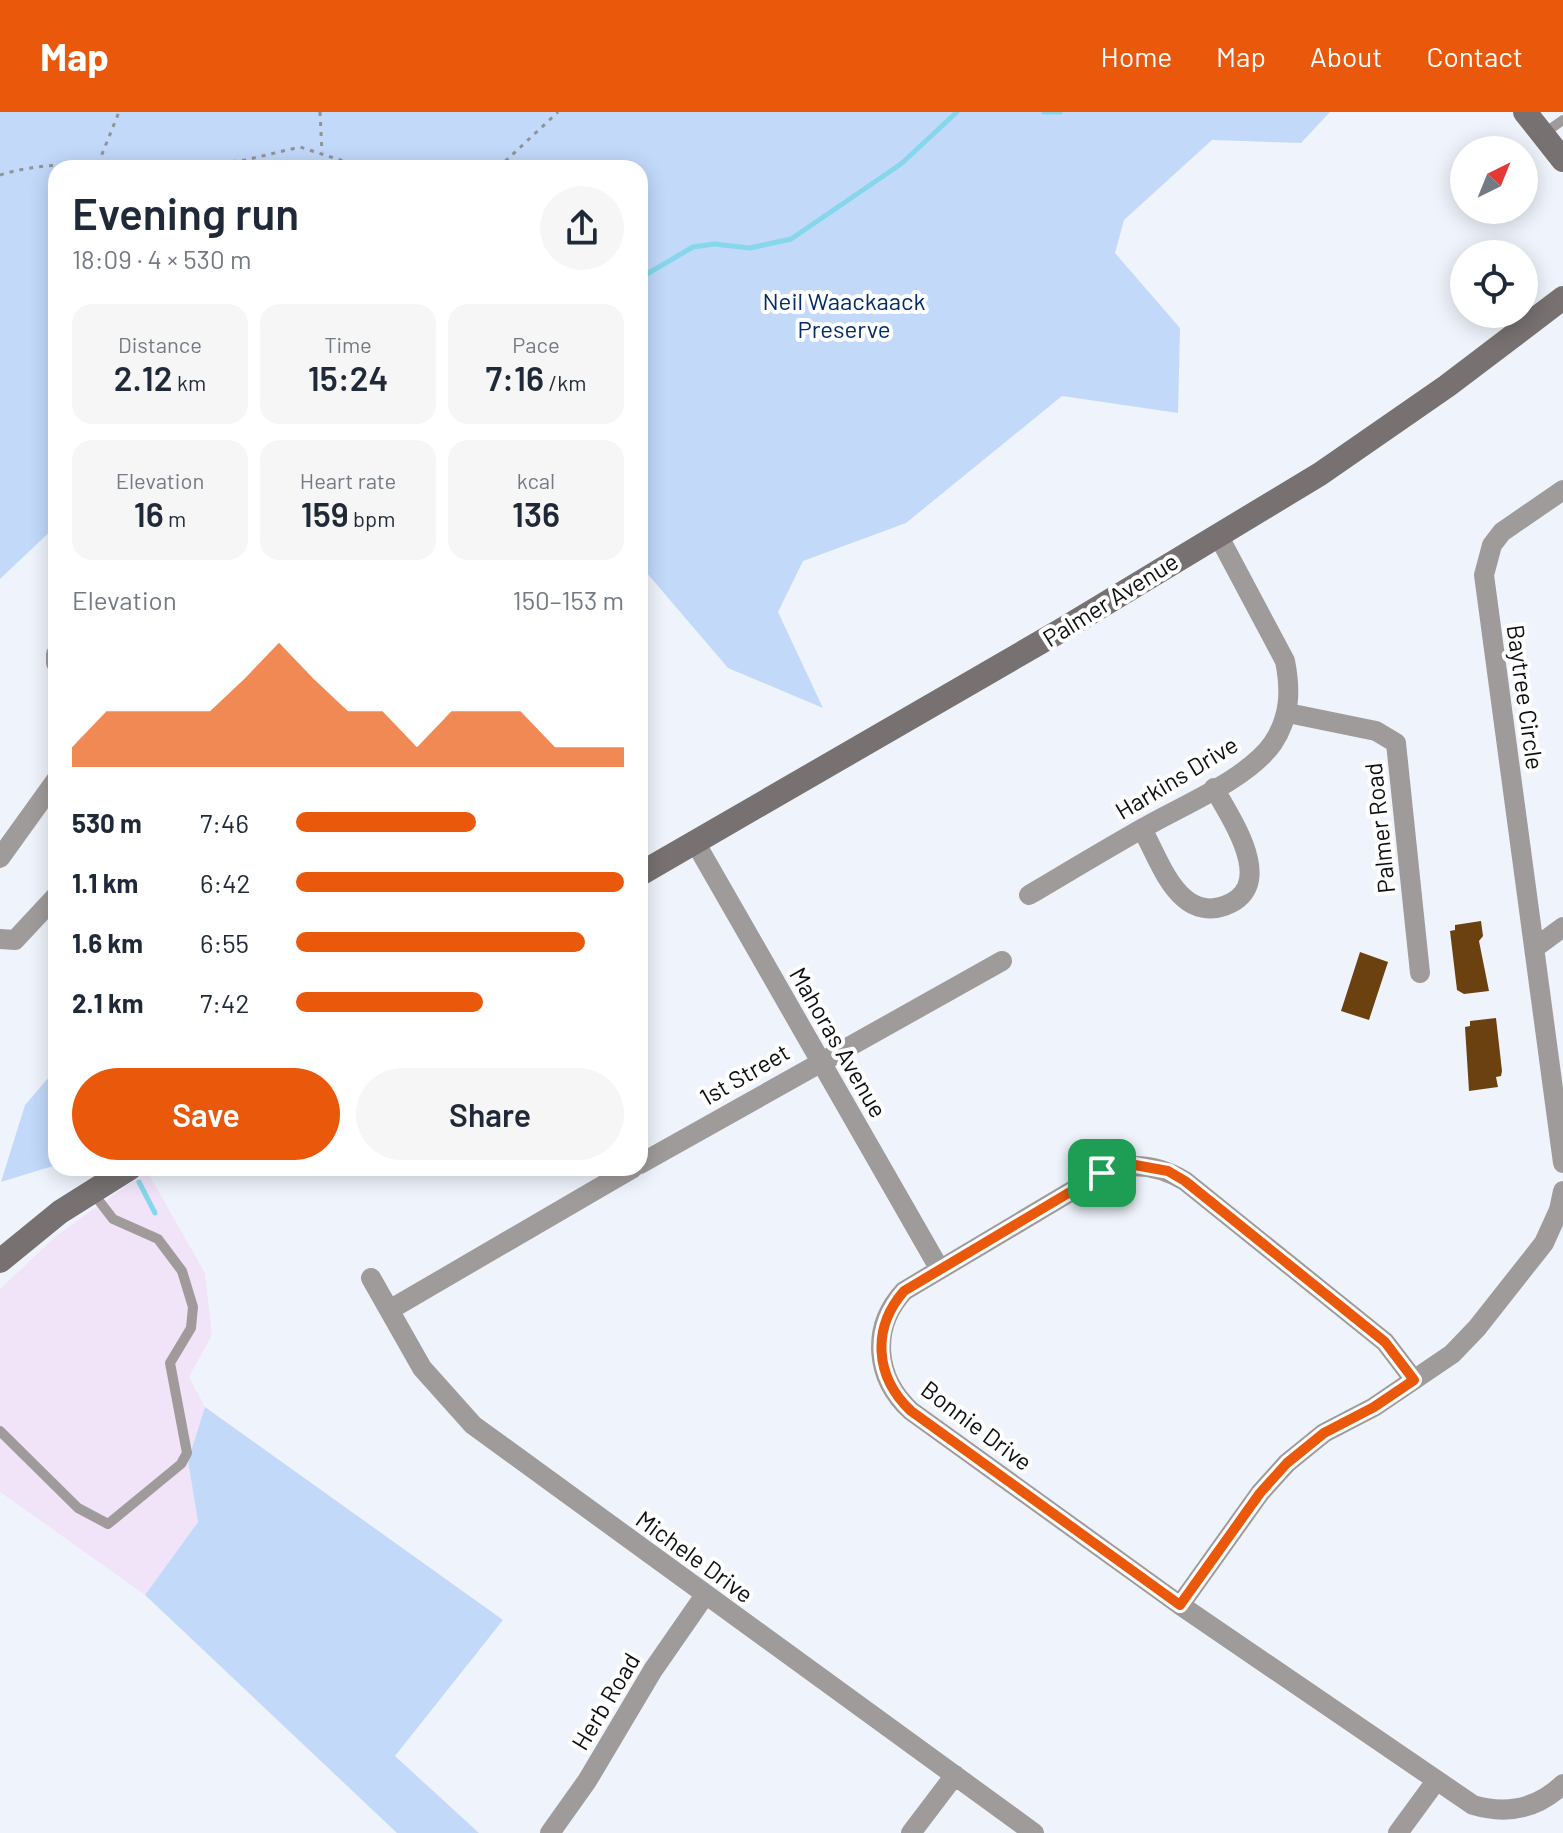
<!DOCTYPE html>
<html lang="en">
<head>
<meta charset="utf-8">
<style>
  body { margin:0; font-family:Barlow,sans-serif; background:#f6f6f7; color:#1f2937; height:100vh; display:flex; flex-direction:column; font-size:30px; white-space:nowrap }
  * { box-sizing:border-box; margin:0 }
  p { font-size:26px; color:#747a83 }
  .icon { flex:none; width:44px; height:44px; fill:none; stroke:currentColor; stroke-width:2; stroke-linecap:round; stroke-linejoin:round }
  .map { position:relative; flex:1; overflow:hidden }
  .sheet { position:absolute; left:48px; top:48px; width:600px; height:1016px; display:flex; flex-direction:column; background:#fff; border-radius:24px; box-shadow:0 4px 20px #0003 }
  .sheet>* { flex:none }
  .needle { width:52px; rotate:43deg }
  .fabs { position:absolute; left:1450px; top:24px; display:grid; gap:16px }
  .fabs a { display:grid; place-items:center; width:88px; height:88px; border-radius:50%; background:#fff; box-shadow:0 4px 20px #0003; font-size:40px }
  .pin { position:absolute; display:grid; place-items:center; width:68px; height:68px; color:#fff; margin:-34px; border-radius:16px; box-shadow:0 4px 12px #0006 }
  .round { display:grid; place-items:center; flex:none; width:84px; height:84px; border-radius:42px; background:#f6f6f7 }
  .overview { display:flex; align-items:center; justify-content:space-between; height:136px; padding:0 24px }
  h1 { font-size:44px; font-weight:600; line-height:60px }
  .figures { display:grid; grid-template-columns:repeat(3,1fr); gap:12px; height:136px; padding:8px 24px }
  .figures div { display:grid; align-content:center; border-radius:20px; background:#f6f6f7; text-align:center }
  .figures b { font-size:34px; font-weight:600 }
  .figures small { font-size:22px; font-weight:400 }
  .figures p { font-size:22px }
  .chart { height:224px; padding:16px 24px }
  .chart p { display:flex; justify-content:space-between }
  .chart svg { width:100%; height:144px; margin-top:8px; fill:#ea580c; opacity:.7 }
  .button { display:flex; gap:16px; margin-top:auto; padding:16px 24px }
  .button a { flex:1; height:92px; border-radius:48px; background:#ea580c; color:#fff; font-size:32px; font-weight:600; line-height:92px; text-align:center }
  .button a+a { background:#f6f6f7; color:#1f2937 }
  ul { padding:0 24px; list-style:none; font-size:26px }
  li { display:grid; grid-template-columns:128px 96px 1fr; align-items:center; height:60px }
  li i { height:20px; border-radius:10px; background:#ea580c }
  header { display:flex; align-items:center; gap:48px; box-sizing:border-box; height:112px; padding:0 40px; background:#ea580c; color:#fff }
  header strong { font-size:38px }
  nav { display:flex; gap:44px; margin-inline-start:auto; font-size:28px }
  .map>svg:first-child { display:block }
</style>
</head>
<body>
<header>
<strong>Map</strong>
<nav><a>Home</a><a>Map</a><a>About</a><a>Contact</a></nav>
</header>
<div class="map">
<svg width="1563" height="1721" viewBox="0 0 1563 1721">
  <rect width="100%" height="100%" fill="#eff4fc"/>
  <path fill="#f1e4f9" d="M147,1059L205,1161L212,1223L189,1265L205,1295L188,1349L198,1410L145,1483L0,1380V1177L56,1124Z"/>
  <path fill="#c2d9fa" d="M0,0H1330L1301,31L1212,28L1124,108L1115,141L1180,216L1178,301L1062,284L906,411L803,449L778,500L823,596L728,556L640,453V56H56V414L0,467Z
    M56,957V1053L1,1070L25,993Z
    M205,1295L503,1508L395,1644L479,1721H397L145,1483L198,1410L188,1349Z"/>
  <g fill="none" stroke-linecap="round" stroke-linejoin="round">
    <path stroke="#86d7ec" stroke-width="5" d="M1044,0H1060
      M640,166L693,135L714,132L750,136L791,127L901,52L957,0
      M139,1070L155,1101"/>
  </g>
  <path fill="#6b410f" d="M1481,809L1483,824L1479,829L1489,879L1464,882L1457,878L1450,819L1455,818V813Z
    M1360,840L1388,850L1369,908L1341,899Z
    M1496,906L1502,959L1501,964L1496,965L1498,975L1469,979L1465,915L1470,914V909Z"/>
  <g fill="none" stroke-linecap="round" stroke-linejoin="round">
    <path stroke="#909499" stroke-width="3" stroke-dasharray="4 6" stroke-linecap="butt" d="M320,0L322,40
      M98,52L119,0
      M183,56L198,51L241,49L300,35L365,56
      M498,56L558,0
      M0,63C32,53 64,52 97,53L101,56"/>
    <path stroke="#a09b9b" stroke-width="10" d="M1543,22L1563,8
      M0,1319L78,1396L108,1412L181,1352L187,1341L170,1251L191,1216L193,1195L182,1159L158,1127L113,1107L93,1081"/>
    <path stroke="#a09b9b" stroke-width="20" d="M1563,378L1502,420L1492,433L1484,463L1563,1051
      M56,542V551
      M1288,601L1376,619L1396,631L1420,861
      M1142,717C1154,738 1165,770 1184,786C1195,796 1210,799 1224,794C1279,775 1231,707 1214,676
      M695,730L939,1156
      M0,746L56,668
      M1029,783C1068,760 1106,737 1145,715C1183,693 1248,667 1273,631C1290,605 1291,579 1285,549L1218,423
      M0,827L15,828L56,784
      M1536,835L1563,815
      M640,1052L1002,849
      M371,1166L422,1256L473,1313L1034,1721
      M391,1197L633,1056
      M1414,1268L1385,1230L1185,1069C1158,1053 1131,1049 1102,1061L904,1179C870,1216 875,1266 911,1299L1180,1493L1473,1693C1507,1703 1537,1697 1563,1672
      M1180,1493L1260,1381L1287,1351L1324,1321L1374,1295L1452,1242L1477,1216L1544,1131L1559,1098L1563,1079
      M550,1721L587,1669L653,1558L705,1483
      M911,1721L955,1663
      M1398,1721L1436,1669"/>
    <path stroke="#777171" stroke-width="24" d="M1525,0L1563,48
      M640,762L1060,519L1320,362L1447,274L1563,186
      M0,1149L60,1100L130,1056"/>
  </g>
  <g fill="none" stroke-linecap="round" stroke-linejoin="round">
    <g stroke="#fff" stroke-width="16">
      <path id="route" d="M1135,1053L1168,1059L1185,1069L1385,1230L1414,1268L1374,1295L1324,1321L1287,1351L1260,1381L1180,1493L911,1299C875,1265 871,1217 904,1179L1102,1061Z"/>
    </g>
    <use href="#route" stroke="#ea580c" stroke-width="10"/>
  </g>
  <g text-anchor="middle" dominant-baseline="central" stroke-width="8" stroke-linejoin="round" paint-order="stroke">
    <g font-size="24" fill="#002b67" stroke="#fff">
      <text x="844" y="188">Neil Waackaack<tspan x="844" dy="28">Preserve</tspan></text>
    </g>
    <g font-size="24" fill="#0c0e10" stroke="#fff">
      <text transform="translate(1110 487) rotate(-32)">Palmer Avenue</text>
      <text transform="translate(1526 585) rotate(82)">Baytree Circle</text>
      <text transform="translate(1176 665) rotate(-31)">Harkins Drive</text>
      <text transform="translate(1379 716) rotate(-96)">Palmer Road</text>
      <text transform="translate(839 930) rotate(60)">Mahoras Avenue</text>
      <text transform="translate(744 962) rotate(-30)">1st Street</text>
      <text transform="translate(977 1313) rotate(37)">Bonnie Drive</text>
      <text transform="translate(695 1444) rotate(36)">Michele Drive</text>
      <text transform="translate(605 1589) rotate(-59)">Herb Road</text>
    </g>
  </g>
</svg>
<div class="fabs">
<a><svg class="needle" viewBox="-14 -14 28 28"><path d="M0-13l5 13h-10z" fill="#e53935"/><path d="M0 13l5-13h-10z" fill="#747a83"/></svg></a>
<a><svg class="icon" aria-label="locate" viewBox="0 0 24 24"><circle cx="12" cy="12" r="6"/><path d="M12 2v4M12 18v4M2 12h4M18 12h4"/></svg></a>
</div>
<div class="pin" style="left:1102px;top:1061px;background:#1e9e55"><svg class="icon" aria-label="arrive" viewBox="0 0 24 24"><path d="M6 21V4h12l-3 4 3 4H6"/></svg></div>
<section class="sheet">
<div class="overview"><div><h1>Evening run</h1><p>18:09 · 4 × 530 m</p></div><a class="round"><svg class="icon" aria-label="share" viewBox="0 0 24 24"><path d="M12 15V3M7 8l5-5 5 5M5 13v7h14v-7"/></svg></a></div>
<div class="figures">
<div><p>Distance</p><b>2.12<small> km</small></b></div>
<div><p>Time</p><b>15:24</b></div>
<div><p>Pace</p><b>7:16<small> /km</small></b></div>
</div>
<div class="figures">
<div><p>Elevation</p><b>16<small> m</small></b></div>
<div><p>Heart rate</p><b>159<small> bpm</small></b></div>
<div><p>kcal</p><b>136</b></div>
</div>
<div class="chart"><p><span>Elevation</span>150–153 m</p>
<svg viewBox="0 0 160 44" preserveAspectRatio="none"><path d="M0 44V38L10 27L20 27L30 27L40 27L50 17L60 6L70 17L80 27L90 27L100 38L110 27L120 27L130 27L140 38L150 38L160 38V44z"/></svg>
</div>
<ul>
<li><b>530 m</b>7:46<i style="width:55%"></i></li>
<li><b>1.1 km</b>6:42<i style="width:100%"></i></li>
<li><b>1.6 km</b>6:55<i style="width:88%"></i></li>
<li><b>2.1 km</b>7:42<i style="width:57%"></i></li>
</ul>
<div class="button"><a>Save</a><a>Share</a></div>
</section>
</div>
</body>
</html>
